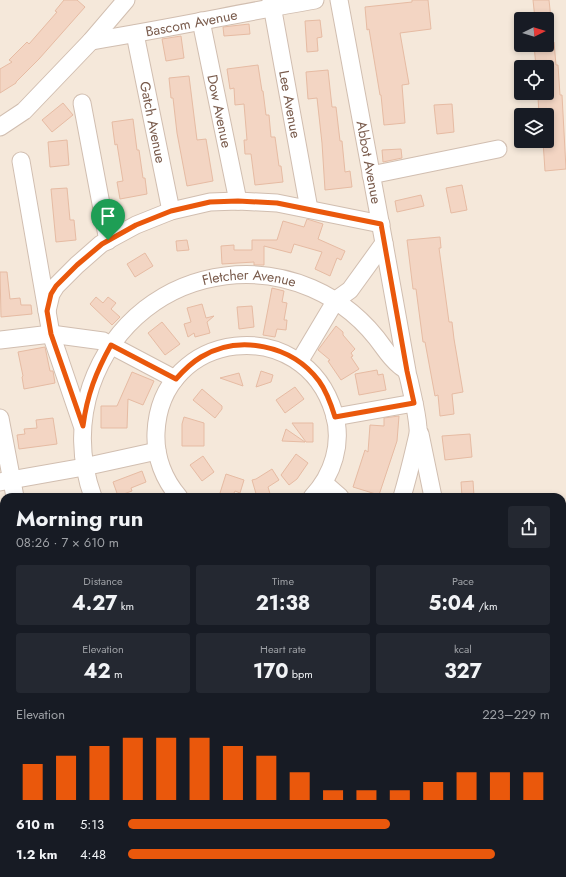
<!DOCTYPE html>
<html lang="en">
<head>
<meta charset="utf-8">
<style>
  body { margin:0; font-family:Jost,sans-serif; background:#242831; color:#f1f3f6; height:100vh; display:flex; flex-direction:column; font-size:15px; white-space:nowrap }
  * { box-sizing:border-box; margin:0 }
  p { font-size:13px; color:#9ea1a6 }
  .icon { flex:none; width:22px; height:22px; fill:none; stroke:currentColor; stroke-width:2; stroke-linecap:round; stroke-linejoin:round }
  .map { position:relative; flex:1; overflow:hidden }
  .details { position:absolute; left:0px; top:493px; width:566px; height:384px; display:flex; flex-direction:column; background:#171b24; border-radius:12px 12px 0 0; box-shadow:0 2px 6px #0003 }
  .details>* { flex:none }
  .needle { width:26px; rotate:85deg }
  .tools { position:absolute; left:514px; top:12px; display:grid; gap:8px }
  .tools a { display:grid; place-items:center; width:40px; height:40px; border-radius:4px; background:#171b24; box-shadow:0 2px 6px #0003; font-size:20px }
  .pin { position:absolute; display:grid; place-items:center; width:34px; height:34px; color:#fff; margin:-41px -17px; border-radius:50% 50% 50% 0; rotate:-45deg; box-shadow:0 0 4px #0007 }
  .pin .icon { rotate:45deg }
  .round { display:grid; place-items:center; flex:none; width:42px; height:42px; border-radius:4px; background:#242831 }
  .headline { display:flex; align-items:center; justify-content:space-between; height:68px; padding:0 16px }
  h1 { font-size:22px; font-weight:700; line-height:30px }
  .metrics { display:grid; grid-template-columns:repeat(3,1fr); gap:6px; height:68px; padding:4px 16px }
  .metrics div { display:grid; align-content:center; border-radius:4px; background:#242831; text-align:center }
  .metrics b { font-size:20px; font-weight:700 }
  .metrics small { font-size:11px; font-weight:400 }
  .metrics p { font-size:11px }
  .chart { height:112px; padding:8px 16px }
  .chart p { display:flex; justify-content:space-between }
  .chart svg { width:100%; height:72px; margin-top:4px; stroke:#ea580c; stroke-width:6 }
  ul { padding:0 16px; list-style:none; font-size:13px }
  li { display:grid; grid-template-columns:64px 48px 1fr; align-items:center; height:30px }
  li i { height:10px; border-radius:5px; background:#ea580c }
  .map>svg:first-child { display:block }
</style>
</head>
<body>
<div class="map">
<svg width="566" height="877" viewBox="0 0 566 877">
  <rect width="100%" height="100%" fill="#fdf6ec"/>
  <path fill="#f5e8da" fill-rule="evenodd" d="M0,0H566V877H0ZM521,19H547V45H521ZM521,67H547V93H521ZM521,115H547V141H521ZM4,497H562V873H4Z"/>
  <path fill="#f3d5c3" stroke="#e6bba3" d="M64,0H77L85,7L39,59L16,82V83L0,93V69L12,62L9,60L27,42L29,44L57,12L55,11Z
    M412,0H428L431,29L400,33L409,84L402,85L405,123L384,125L381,95H380L369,29L367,30L365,7L412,2Z
    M533,0H549L551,19H535Z
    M320,20L322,37L317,38L318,51L307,52L305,21Z
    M249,24L250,34L224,36L223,27Z
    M181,36L184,58L166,61L162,39Z
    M554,42L556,65H558L560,95H562L566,169L545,171L543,141H547V115H539L538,97L547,96V67H536L534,45H547V43Z
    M258,65L262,91H263L266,115H269L271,137H275L279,166H281L283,182L255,185L251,154H245L244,140H247L244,104L235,105L234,88L230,89L227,69Z
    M328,70L332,107H336L340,141H342L345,172L350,171L352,187L325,190L322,143L317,98L308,99L306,72Z
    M189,76L197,140L206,139L213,181L187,186L177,133L173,98H171L169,78Z
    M63,103L73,115L52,132L42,120Z
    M452,104L454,132L437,134L434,105Z
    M133,119L137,150H139L143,178H145L147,194L120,199L117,182L123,181L117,144L115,145L112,122Z
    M67,140L69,165L50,167L48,142Z
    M401,149L402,158L383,162L382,150Z
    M462,185L467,210L451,213L446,188Z
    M67,188L70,220H74L76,240L56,242L51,189Z
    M421,195L424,206L397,212L395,201Z
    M307,219L323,224L318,239L345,251L341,260L337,258L330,276L315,269L322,252L294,244L291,253L264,246V265H254V262L222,264L221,246L234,245V250H252V240H277L283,221L304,227Z
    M440,237L441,248H439L449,322H452L454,339L463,392L452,394L454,414L440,416L438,395L435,396L425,342H423L416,289H413L407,240Z
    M187,240L189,250L177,251L176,241Z
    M145,253L153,266L135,277L127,264Z
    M0,272H7L10,299L20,298L21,305H31L32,314L1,317Z
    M272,288L284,291L282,302L287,303L284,320H287L286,330L277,329L275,337L263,335Z
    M96,297L103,303L108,297L116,303L111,309L120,317L112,325L90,304Z
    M202,304L206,318L214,316L207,322L210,333L195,337L194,333L188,337L184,324L191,322L187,308Z
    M252,306L254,327L239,329L237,307Z
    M162,322L180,344L165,355L148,333Z
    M336,326L343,332V335L355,349L351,353L353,356L351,357L359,369L341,380L328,361L330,360L318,350Z
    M45,347L50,371H53L55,383L24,389L22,377L23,376L18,352Z
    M377,370L378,375L383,374L386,390L359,395L355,374Z
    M261,371L273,375L271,382L256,387Z
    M132,372L154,381L143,405L128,399L127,428H101V406H117Z
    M239,373L243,386L220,378Z
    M295,387L304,399L285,413L276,400Z
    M202,389L222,406V409L215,418L193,400Z
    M399,416L397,441L379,495L353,487L365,450L368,452L370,425L384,426V418Z
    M184,417L204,423V446H182V424Z
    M53,418L57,444L19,449L17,435L25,434L24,429L37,428L36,420Z
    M292,423H313V442H306Z
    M286,429L305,442L282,441Z
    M470,434L472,457L445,460L442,436Z
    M296,454L308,463L297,479L289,485L281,475Z
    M203,456L214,472L202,481L190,465Z
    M272,469L279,480L268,487L271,497H257L252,480L256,479Z
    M142,471L146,482L131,488L132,491L118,496L113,482Z
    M226,474L244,480L240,493L235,491L232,497L220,493Z
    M473,481L474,496L462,497L461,482Z"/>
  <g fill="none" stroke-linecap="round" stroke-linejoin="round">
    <g stroke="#d1beb0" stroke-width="19">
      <g id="minor">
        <path id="s1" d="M271,0L309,209"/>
        <path id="s2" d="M339,0L384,243L407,371"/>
        <path id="s3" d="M201,21L238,201"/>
        <path id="s4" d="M135,34L171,211"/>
        <path id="s5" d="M91,41C166,29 240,13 315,0"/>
        <path d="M82,103L108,241"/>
        <path d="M0,127L24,111L91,41L126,0"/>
        <path d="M21,161L51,334L82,425"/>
        <path d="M371,175L498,149"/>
        <path d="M47,311L51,294L56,286L77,265L101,244L136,225L171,211L210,202L238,201L277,203L381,224"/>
        <path d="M0,340L51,334L103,341L175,379"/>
        <path d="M299,362L336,300L350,290L384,243"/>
        <path d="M335,417L414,403"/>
        <path d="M0,418L15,497"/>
        <path d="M420,434L433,497"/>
        <path d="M0,482L84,467L157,451"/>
        <path d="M324,483L340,497"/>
        <path id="s6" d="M93,497C80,461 79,422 91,386C137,255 306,236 384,348C389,355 393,360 399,365C401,367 405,369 406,371C408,374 409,380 410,384C413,398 417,413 418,428C419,434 416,441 415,447C411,464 407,480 402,497"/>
        <path d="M179,497C164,480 155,457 156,433C160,329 304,312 334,413C343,443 333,475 312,497"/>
        <path d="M562,841H566"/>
        <path d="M0,871L4,870"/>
        <path d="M94,873L95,877"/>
        <path d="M516,873V877"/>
      </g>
    </g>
    <use href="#minor" stroke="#fff" stroke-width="17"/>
  </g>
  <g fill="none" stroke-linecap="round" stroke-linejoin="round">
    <g stroke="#fff" stroke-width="8">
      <path id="route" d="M238,201L277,203L381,224L407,371L414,403L335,417C331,404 327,392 319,381C292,345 239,334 201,357C191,363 183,371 176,379L111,345C96,372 87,395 83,426L51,334L47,311L51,294L56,286L77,265L102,244L136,225L171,211L210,202Z"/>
    </g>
    <use href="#route" stroke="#ea580c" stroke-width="5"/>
  </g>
  <g text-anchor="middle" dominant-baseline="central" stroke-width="3" stroke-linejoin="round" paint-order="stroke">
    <g font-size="14" fill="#7a5c4d" stroke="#fffaf3">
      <text stroke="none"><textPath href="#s5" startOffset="102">Bascom Avenue</textPath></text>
      <text stroke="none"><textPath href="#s1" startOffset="106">Lee Avenue</textPath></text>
      <text stroke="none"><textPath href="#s3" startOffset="92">Dow Avenue</textPath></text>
      <text stroke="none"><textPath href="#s4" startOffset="90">Gatch Avenue</textPath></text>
      <text stroke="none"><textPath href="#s2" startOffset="165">Abbot Avenue</textPath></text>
      <text stroke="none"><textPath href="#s6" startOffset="320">Fletcher Avenue</textPath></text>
    </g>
  </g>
</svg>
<div class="tools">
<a><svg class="needle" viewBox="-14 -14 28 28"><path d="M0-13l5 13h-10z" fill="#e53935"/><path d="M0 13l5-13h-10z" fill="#9ea1a6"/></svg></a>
<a><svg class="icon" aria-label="locate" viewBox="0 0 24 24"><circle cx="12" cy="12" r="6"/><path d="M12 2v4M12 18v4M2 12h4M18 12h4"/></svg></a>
<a><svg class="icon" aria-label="layers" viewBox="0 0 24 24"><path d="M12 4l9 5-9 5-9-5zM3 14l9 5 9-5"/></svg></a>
</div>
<div class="pin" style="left:108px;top:240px;background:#1e9e55"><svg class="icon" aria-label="arrive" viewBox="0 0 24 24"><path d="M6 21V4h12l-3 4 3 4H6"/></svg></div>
<section class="details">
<div class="headline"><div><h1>Morning run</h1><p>08:26 · 7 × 610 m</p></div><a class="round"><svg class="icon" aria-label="share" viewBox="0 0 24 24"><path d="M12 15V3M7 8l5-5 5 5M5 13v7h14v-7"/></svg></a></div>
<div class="metrics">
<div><p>Distance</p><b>4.27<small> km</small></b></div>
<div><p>Time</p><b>21:38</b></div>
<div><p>Pace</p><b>5:04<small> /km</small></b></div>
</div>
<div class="metrics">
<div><p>Elevation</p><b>42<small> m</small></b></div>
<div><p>Heart rate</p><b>170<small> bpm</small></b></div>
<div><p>kcal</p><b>327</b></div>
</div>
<div class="chart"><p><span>Elevation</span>223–229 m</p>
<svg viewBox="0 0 160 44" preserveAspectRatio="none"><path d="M5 44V22M15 44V17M25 44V11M35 44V6M45 44V6M55 44V6M65 44V11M75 44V17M85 44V27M95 44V38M105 44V38M115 44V38M125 44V33M135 44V27M145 44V27M155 44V27"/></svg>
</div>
<ul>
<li><b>610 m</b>5:13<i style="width:62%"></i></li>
<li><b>1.2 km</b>4:48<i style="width:87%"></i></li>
</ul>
</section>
</div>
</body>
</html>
